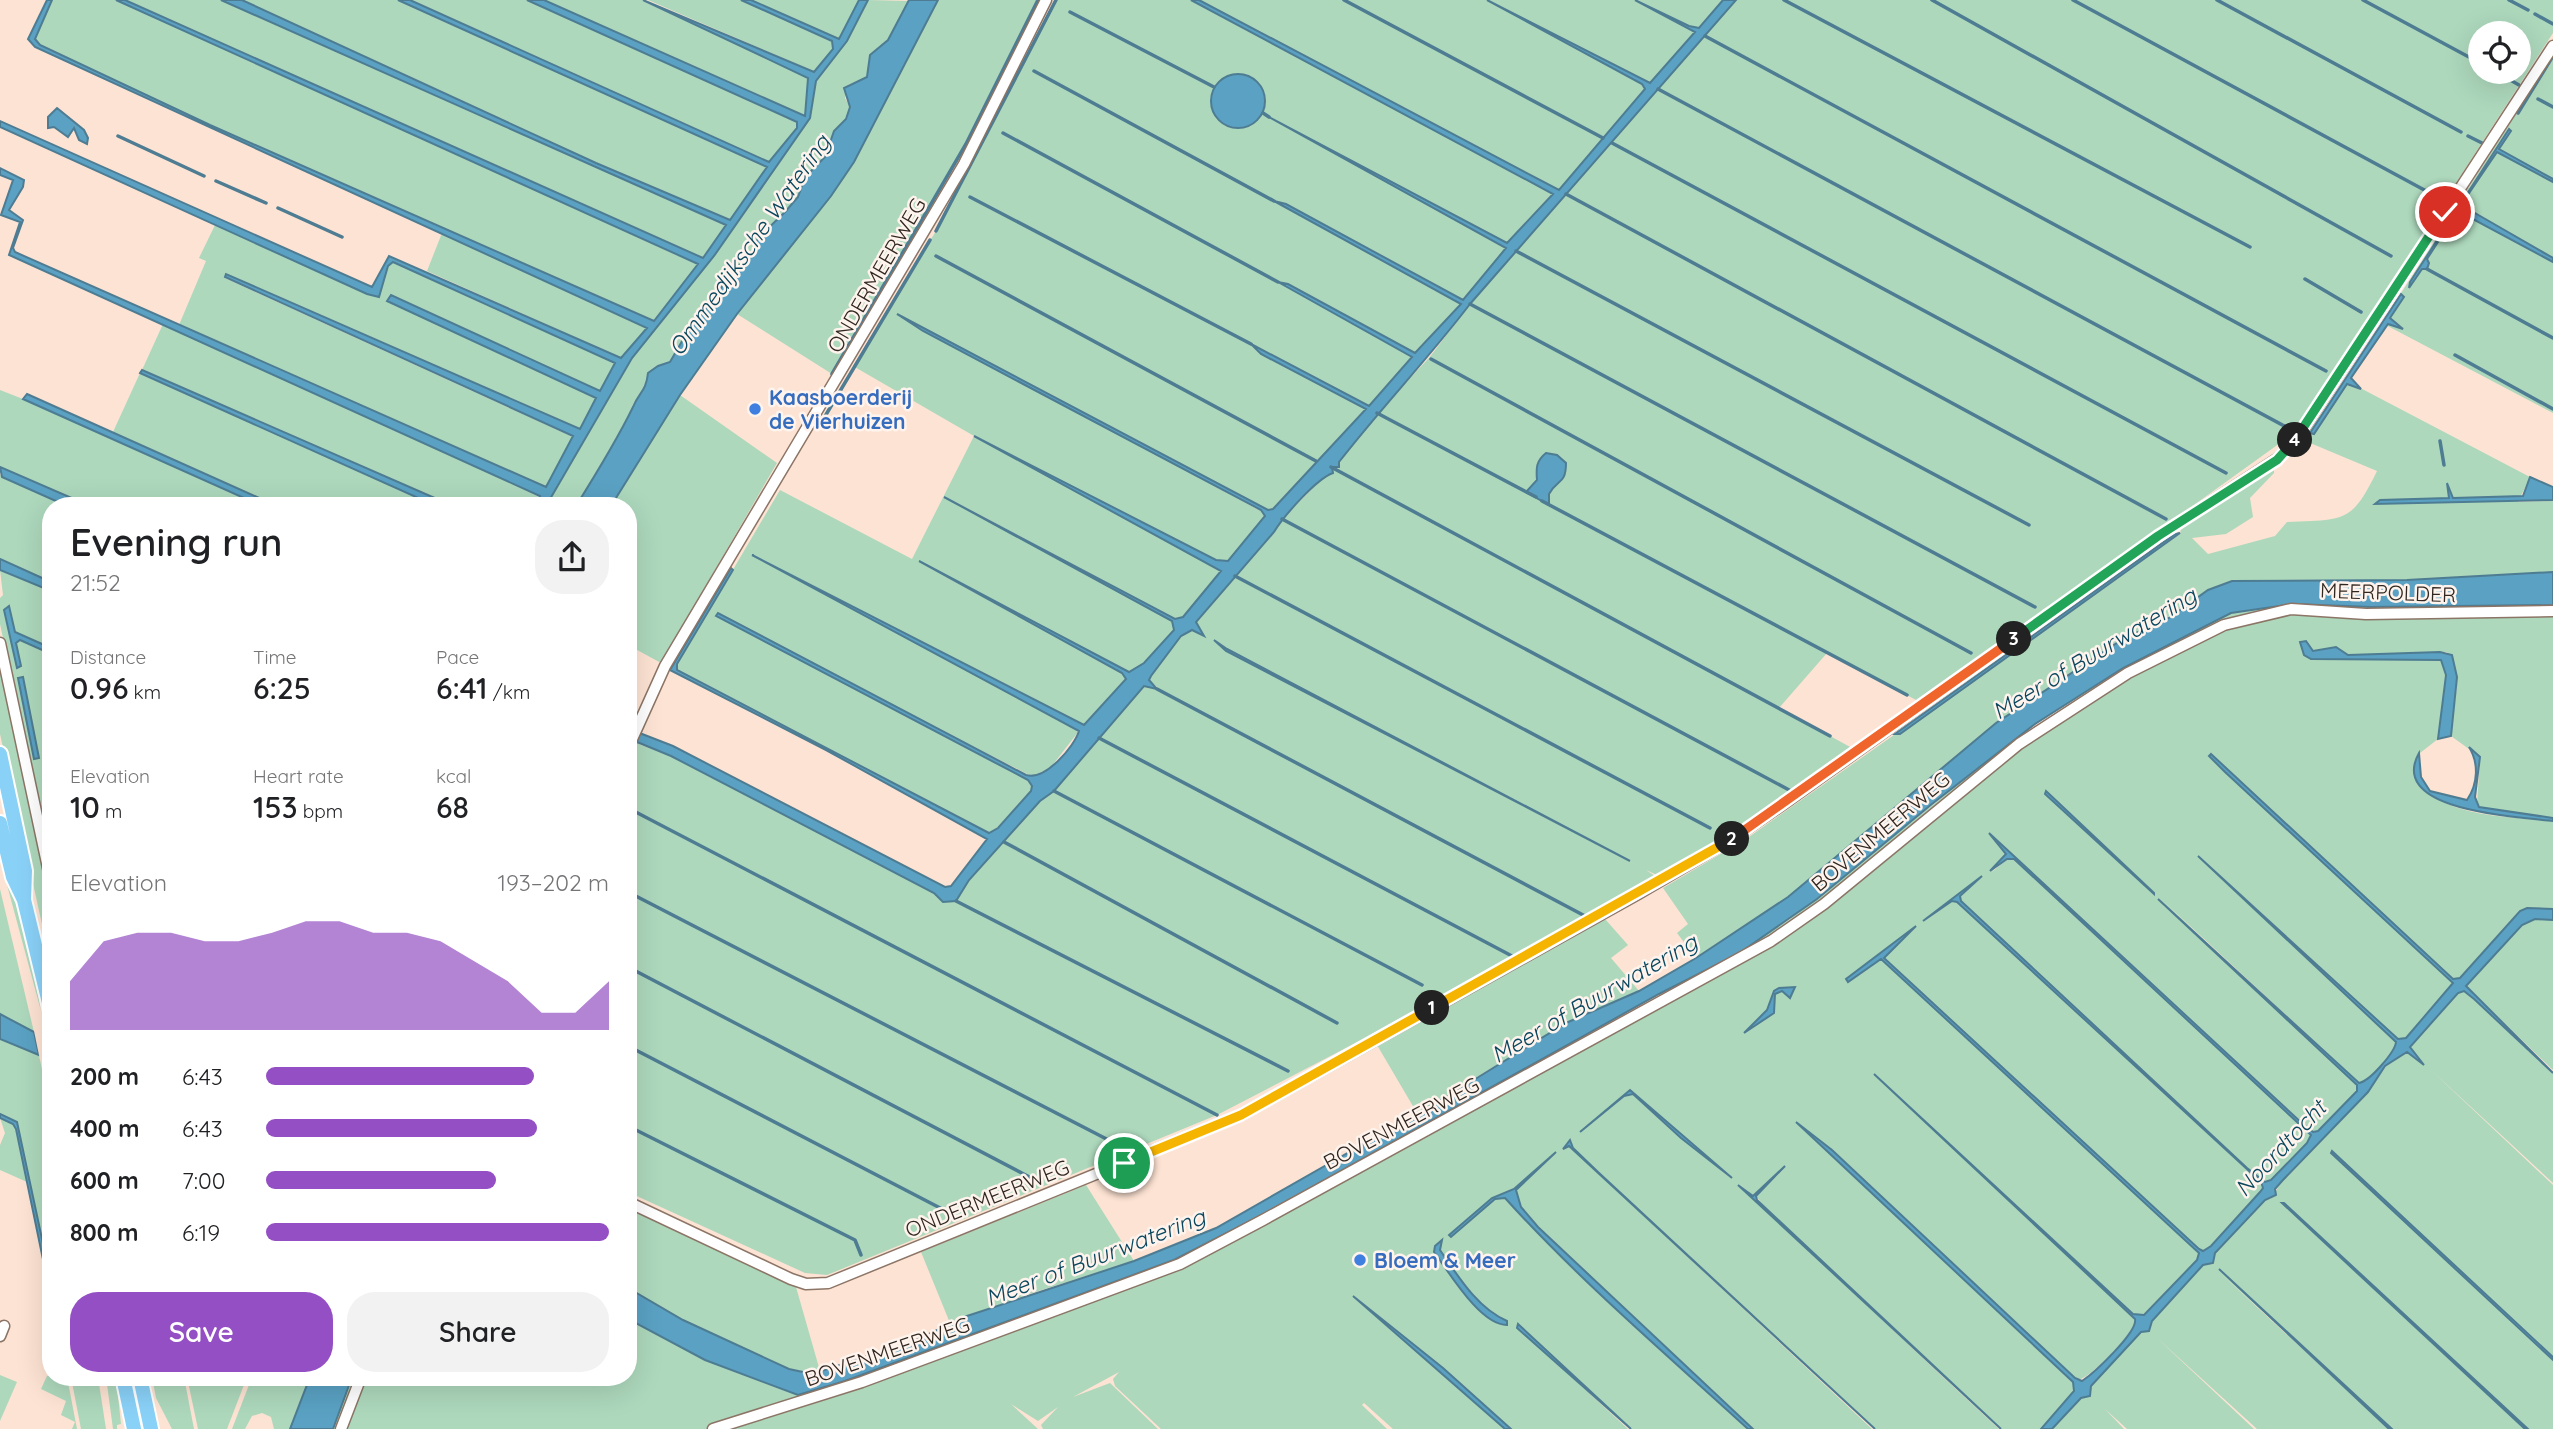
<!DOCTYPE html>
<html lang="en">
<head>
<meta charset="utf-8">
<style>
  body { margin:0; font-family:Quicksand,sans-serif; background:#f2f2f2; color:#202124; height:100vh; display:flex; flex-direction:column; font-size:26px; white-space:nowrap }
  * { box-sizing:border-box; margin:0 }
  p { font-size:23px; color:#757577 }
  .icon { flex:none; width:38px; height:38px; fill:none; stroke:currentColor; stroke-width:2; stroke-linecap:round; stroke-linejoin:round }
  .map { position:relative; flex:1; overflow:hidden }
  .side { position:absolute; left:42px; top:497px; width:595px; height:889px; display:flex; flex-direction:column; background:#fff; border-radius:28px; box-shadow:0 7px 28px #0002 }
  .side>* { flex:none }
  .controls { position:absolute; left:2468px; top:21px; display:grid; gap:14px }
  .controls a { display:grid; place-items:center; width:63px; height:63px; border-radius:50%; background:#fff; box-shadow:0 7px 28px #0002; font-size:35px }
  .pin { position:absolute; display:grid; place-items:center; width:60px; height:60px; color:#fff; margin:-30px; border:4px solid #fff; border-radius:50%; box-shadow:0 2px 7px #0007 }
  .km { position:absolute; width:35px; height:35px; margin:-18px; border-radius:50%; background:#222; color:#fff; font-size:19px; line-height:35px; text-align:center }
  .round { display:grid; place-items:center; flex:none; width:74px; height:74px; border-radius:28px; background:#f2f2f2 }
  .head { display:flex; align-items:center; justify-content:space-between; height:119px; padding:0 28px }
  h1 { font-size:38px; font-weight:600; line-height:52px }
  .metrics { display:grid; grid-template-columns:repeat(3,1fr); gap:10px; height:119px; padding:7px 28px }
  .metrics div { display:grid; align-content:center }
  .metrics b { font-size:30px; font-weight:600 }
  .metrics small { font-size:19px; font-weight:400 }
  .metrics p { font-size:19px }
  .chart { height:196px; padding:14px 28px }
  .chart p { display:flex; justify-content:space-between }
  .chart svg { width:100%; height:126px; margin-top:7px; fill:#934fc3; opacity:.7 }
  .button { display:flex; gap:14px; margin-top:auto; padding:14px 28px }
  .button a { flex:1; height:80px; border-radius:28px; background:#934fc3; color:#fff; font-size:28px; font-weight:600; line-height:80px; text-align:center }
  .button a+a { background:#f2f2f2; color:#202124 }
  ul { padding:0 28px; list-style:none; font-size:23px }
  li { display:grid; grid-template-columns:112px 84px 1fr; align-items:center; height:52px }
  li i { height:18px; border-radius:9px; background:#934fc3 }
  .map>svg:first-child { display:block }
</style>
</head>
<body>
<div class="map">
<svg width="2553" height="1429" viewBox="0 0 2553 1429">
  <rect width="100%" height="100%" fill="#fde3d3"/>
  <path fill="#add8bc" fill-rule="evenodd" d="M52,0H116L699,265L654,321L210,125L40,45L35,39Z
    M125,0H221L726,225L704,258Z
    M242,0H398L767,167L731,220L596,163Z
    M410,0H527L798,122L797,128L769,162Z
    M544,0H643L809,78L806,116Z
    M648,0H741L832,41L833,49L815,72Z
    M751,0H859L839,39Z
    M868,0L910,1L888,40L870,55L867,77L848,85L845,98L850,107L846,119L834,131L825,157L805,177L798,197L777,222L758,238L751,255L735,269L685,336L670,362L658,366L648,373C646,392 639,392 633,407C617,441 597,474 576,506H546L632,358L714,256L810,118L816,81L847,41Z
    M938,0H1038L966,144L832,374L737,314L831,196L854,162Z
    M1056,0H1191L1553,193L1507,243L1269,117L1506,248L1463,300L1286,204L1279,203L1461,304L1415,353L1281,283L1413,356L1369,406L1253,346L1261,354L1367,409L1272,509L1268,510L896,315L1261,511L1265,516L1228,561L1216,560L1023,462L1221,571L1183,617L1176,619L946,497L1172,621L1174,630L1144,663L1129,672L919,562L1122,673L1126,679L1084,725L753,555L1079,731L1051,767L1033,777L717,616L1028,780L1032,786L1031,790L997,828L988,833L675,668L780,490L912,559L974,436L853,366L936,231Z
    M1199,0H1723L1559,190Z
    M1736,0H2553V33L2294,433L2066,597L2042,610L2045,612L1918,701L1827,653L1779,708L1852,748L1725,837L1657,875L1646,870L1655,876L1365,1038L1217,1115L827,1275L805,1273L628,1192V760L635,739L641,745L671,756L934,893L943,902L956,901L969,880L1040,801L1056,788L1144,686L1157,687L1149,680L1151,676L1181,637L1192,630L1204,636L1196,622L1274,532L1282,519L1339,462L1377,413L1429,358L1470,304ZM2480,33H2518V72H2480ZM1546,453L1566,463C1566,485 1557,479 1549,494L1528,491L1538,479L1536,468ZM1214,641L1227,649L1644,869L1226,651Z
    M2553,56V258L2537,250L2539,255L2553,262V413L2382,323Z
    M216,223L378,297L388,266L393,262L615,363L601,391L391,295L387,300L597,398L580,429L226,274L225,278L573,437L546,487L179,325L206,261L199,258Z
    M442,233L648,328L621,358L427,271Z
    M163,324L541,496L536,506H453L142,370Z
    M140,373L436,506H277L113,432Z
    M2345,380L2530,477L2518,502L2553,501V572L2407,580L2232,581L2208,590L2169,618L2123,639L1996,723L1788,897L1696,958L1677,933L1688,924L1663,888L1746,839L2180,534L2182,524L2274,466V473L2250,498L2253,517L2226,534L2192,538L2208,554L2275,536L2287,522C2343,519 2351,525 2377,471L2303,440Z
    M0,390L23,399L262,506H90L0,467Z
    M680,395L777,463L661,663L628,645V506H611Z
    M0,475L67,506H51V582L0,559Z
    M0,570L51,591V648L15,632L9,607L4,610L21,666L16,642L20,640L51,654V829L48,830L51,864L0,624V598L3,595ZM18,678H23L39,757L35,759Z
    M2294,604L2371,607L2553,605V818L2483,810L2477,805L2480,757L2451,736L2457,685L2447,652L2348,655L2336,647L2313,652L2306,642L2304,655L2339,660H2441L2446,674L2438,739L2420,753L2415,775C2437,819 2510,816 2553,821V909L2520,911L2460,978L2453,979L2211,754L2209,756L2225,772L2453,983L2406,1038L2398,1039L2241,894L2396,1042C2395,1052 2370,1081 2359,1083L2160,898L2357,1085V1091C2346,1103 2329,1129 2313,1132L1988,833L2006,854L1992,872L2007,859H2014L2311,1135L2307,1143L2271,1180L2265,1182L2248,1170L2263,1188L2211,1246L2201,1251L1884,958L1916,927L1847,979L1849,981L1881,959L2199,1253L2197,1260L2144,1315L2133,1314L1874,1074L2135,1319C2137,1331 2091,1378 2078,1380L1796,1121L2073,1382L2074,1391L2041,1429H2001L1766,1209L1756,1196L1785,1168L1753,1196L1740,1184C1825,1267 1912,1348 1999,1429H1875L1598,1172L1573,1148L1571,1141L1563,1149L1569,1146L1872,1429H1753L1538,1227L1521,1207L1516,1190L1556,1152L1514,1189L1492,1198L1449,1235L1452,1237L1495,1199L1505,1198L1577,1271L1748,1429H1631L1516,1326L1628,1429H1511L1443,1368L1354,1296L1505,1429H1393L1364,1403L1362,1405L1387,1429H1161L1115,1386L1113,1379L1119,1372L1073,1397L1110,1383L1158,1429H1043L1041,1425L1058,1407L1038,1421L1011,1404L1038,1429H333L352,1377H628V1319L705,1360L740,1374L845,1381L1174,1260L1489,1091L1688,980L1789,920L2010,743L2123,668L2231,612ZM1982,877L1960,896L1961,901L2178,1105L1957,902L1953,901L1923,922ZM1630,1090L1721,1168L1730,1178L1633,1094L1624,1096L1581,1131ZM1442,1240L1440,1250C1458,1276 1477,1308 1507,1321L1483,1314L1434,1252L1435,1246Z
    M0,663L51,895V965L0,734Z
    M0,846L32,963L41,1011L0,859Z
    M0,889L34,1032L0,1014Z
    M1605,919L1628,945L1611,958L1639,991L1566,1023L1417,1113L1377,1045Z
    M2535,919L2553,920V1070L2466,986L2522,925Z
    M2464,991L2553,1073V1183L2431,1070L2553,1185V1357L2331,1153L2553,1360V1429H2528L2283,1203L2525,1429H2392L2218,1271L2389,1429H2257L2157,1338L2254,1429H2127L2105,1409L2124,1429H2052L2081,1398L2091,1394V1386L2141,1332L2149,1331L2152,1321L2203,1265L2212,1263L2214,1253L2265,1200L2273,1196L2282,1181L2368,1092L2386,1066L2407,1052L2424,1065L2410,1050L2413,1043L2458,993Z
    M0,1039L39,1055L51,1113V1281L17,1122L0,1114Z
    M0,1118L13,1124L16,1129L27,1182L0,1170V1145L5,1133Z
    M1086,1185L1134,1261L1032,1293L950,1323L921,1252Z
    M628,1207L796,1287L820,1371L812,1374L789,1369L683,1320L628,1288Z
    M0,1375L17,1382L0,1421Z
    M47,1376L67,1377L77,1429H72L75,1422L61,1415L66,1401L41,1389Z
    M71,1377H98L106,1429H81Z
    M106,1377H116L121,1424L117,1425V1429H113Z
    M152,1377H184L194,1429H172L156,1398Z
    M187,1377H247L227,1429H198Z
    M252,1377H310L290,1429H274L271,1417L262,1413L252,1416L245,1429H232Z"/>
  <path fill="#5aa1c3" stroke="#4e7c92" stroke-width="2" d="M47,0H52L35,39L40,45L210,125L654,321L698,264L116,0H125L703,258L726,225L221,0H242L596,163L730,220L767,167L398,0H410L769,162L797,128V122L527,0H544L805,116L808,78L643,0L814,72L833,49L832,41L741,0H751L839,39L859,0H868L847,41L816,81L810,118L714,256L632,358L546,506H536L540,496L9,255L20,222L1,215L13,180L0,175V168L24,180L23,187L9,210L23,220L13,248L15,252L546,487L573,436L225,277L226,274L580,429L596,398L387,301L391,295L600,391L615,363L393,262L388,266L379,297L367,294L0,127V121L372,287L389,256L621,358L647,328L35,47L28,39Z
    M909,0H938L854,162L831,196L737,314L680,395L611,506H576C596,474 617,440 633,407C639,392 646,392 648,373L658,366L670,362L685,336L735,269L751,255L758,238L785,212L798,197L805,177L825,157L834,131L846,119L850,107L844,88L867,77L870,55L888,40Z
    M1191,0H1199L1559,190L1645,89L1642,84L1487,0L1650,83L1695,32L1635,0L1689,26L1699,28L1723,0H1736L1470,304C1428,359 1381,408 1339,462V467H1332L1333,473C1316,479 1283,517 1274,532L1196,622L1204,636L1192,630L1181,636L1151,676L1149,680L1157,689L1144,686L1054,791L1040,801L969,880L956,901L943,902L934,893L671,756L637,742V732L673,746L945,887L951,886L987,839L826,750L670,670L731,568L733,570L677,664V670L989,833L998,828L1031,791L1032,786L1028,780L716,616L718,613L1026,775C1045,781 1074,747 1079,731L752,555L1084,725L1126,679L1122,673L919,561L1129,672L1144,663L1174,630L1172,621L944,497L1175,619L1183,617L1221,571L974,436L1216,560L1228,561L1265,516L1261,510L923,331L897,314L1268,510L1273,509L1366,409L1261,354L1251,344L1369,406L1412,357L1278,282L1288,284L1415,353L1461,304L1274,201L1286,204L1463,300L1506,248L1269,117L1507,243L1553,194Z
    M1211 101a27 27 0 1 1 54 0a27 27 0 1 1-54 0Z
    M57,108L84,130L88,138L87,144L79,140L74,128L68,137L54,127L48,128V117Z
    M2509,129L2511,131L2499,149L2553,179V182L2497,152L2461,205L2553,258V262L2458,211L2427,259L2429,263L2427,269H2422L2409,288L2410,282Z
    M2401,294L2404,297L2390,318L2403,329L2388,324L2351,378L2361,389L2347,384L2314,434L2310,433Z
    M142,370L453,506H436L140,373Z
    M27,394L277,506H262L23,399Z
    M1546,453L1557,455L1566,463C1566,485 1557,479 1549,494V505L1526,492L1537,480C1536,468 1536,461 1546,453Z
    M0,467L90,506H67L2,477Z
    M2530,477L2553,487V500L2375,504L2380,500L2449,498L2447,483L2453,498L2523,496Z
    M2180,533L1900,734H1895L2175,534Z
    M0,559L51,582V591L0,570Z
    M2553,572V605L2371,607L2294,604L2231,613L2123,668L2035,724L1932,804L1817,899L1738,954L1659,994L1260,1216L1174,1260L845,1381L798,1395L705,1360L628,1319V1288L683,1320L789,1369L812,1374L914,1341L967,1316L1134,1261L1216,1228L1451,1094L1566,1023L1639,991L1696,958L1788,897L1996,723L2123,639L2169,618L2208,590L2232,581L2407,580Z
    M9,606L15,632L51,648V654L20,640L16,643L21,666L17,668L4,610Z
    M1214,640L1227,649L1630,861L1226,651Z
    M2306,641L2313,651L2336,647L2348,655L2440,652L2452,655L2457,677L2451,736L2438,739L2446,675L2441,660L2311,659L2304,655L2300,642Z
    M23,677L39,758L34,759L18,678Z
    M2469,747L2480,757L2475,797L2479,807L2553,818V821C2522,817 2386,812 2419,753L2421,777L2430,791L2467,800C2478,784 2479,763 2469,747Z
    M2211,754L2453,979L2460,978L2520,911L2527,908L2553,909V920L2535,919L2522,925L2466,986L2553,1073L2474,999L2464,991L2458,993L2410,1047L2424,1065L2407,1052L2385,1066L2368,1092L2282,1181L2275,1189L2276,1195L2265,1200L2215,1253L2213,1263L2203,1265L2152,1321L2149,1331L2141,1332L2091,1386L2090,1396L2081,1398L2052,1429H2041L2074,1391L2073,1382L1796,1122L1832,1150L2075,1378L2082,1381C2094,1373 2138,1332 2135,1319L1874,1074L2133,1314L2144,1315L2197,1260L2199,1253L1881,959L1848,982L1846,979L1916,926L1884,958L2199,1249L2203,1251L2211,1246L2260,1192L2263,1188L2261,1182L1957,902L1952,901L1923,921L1982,876L1960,896L1961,901L2247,1168L2265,1182L2271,1180L2307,1143L2311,1135L2014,859H2007L1990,871L2006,854L1989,833L2304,1125L2313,1132L2318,1131L2357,1091V1085L2158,899L2359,1083C2370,1081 2395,1052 2396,1042L2198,856L2398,1039L2406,1038L2453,983L2225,772L2209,756Z
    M2046,791L2154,893V894L2045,794Z
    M1795,987L1790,998L1782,991L1775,994L1774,1013L1744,1033L1767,1010L1774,991L1779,988Z
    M0,1014L34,1032L39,1055L0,1039Z
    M1630,1090L1732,1178L1681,1138L1633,1094L1624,1096L1580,1132Z
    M0,1114L17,1122L51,1281V1298L16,1129L13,1124L0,1118Z
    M1570,1140L1573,1148L1598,1172L1875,1429L1569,1146L1563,1149Z
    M2332,1151L2553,1357V1360L2331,1153Z
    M1556,1152L1516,1190L1521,1207L1538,1227L1753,1429H1748C1666,1354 1579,1280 1505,1198L1495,1199L1451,1237L1449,1235L1492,1198L1514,1189Z
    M1785,1166L1756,1196L1757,1200L2001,1429L1738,1185L1753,1196Z
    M2282,1203H2284L2528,1429H2525Z
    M1442,1240L1440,1250C1458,1276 1477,1308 1507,1321V1325C1480,1325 1449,1272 1434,1252L1435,1246Z
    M2219,1269L2392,1429H2389Z
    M1353,1296L1443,1368L1511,1429H1505Z
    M1518,1324L1631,1429L1517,1328Z
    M310,1377H352L333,1429H290Z"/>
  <path fill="#fde3d3" d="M33,1026L51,1034V1064L40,1060Z"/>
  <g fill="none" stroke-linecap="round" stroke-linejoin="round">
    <path stroke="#4e7c92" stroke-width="3.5" d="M1344,0L1603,138
      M1784,0L2250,247
      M1932,0L2391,256
      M2073,0L2441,199
      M2217,0L2461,132
      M2363,0L2480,63
      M2509,0L2528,10
      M1070,12L1214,87
      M2535,14L2553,24
      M1705,36L2326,371
      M1034,71L1274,201
      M2495,72L2498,73
      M2505,77L2519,85
      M1658,89L2290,429
      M2538,99L2553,107
      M1263,113L1269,117
      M2518,113L2553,56
      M1003,133L1278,282
      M118,136L204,176
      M2468,136L2482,143
      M1612,143L2226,473
      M216,181L266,203
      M1566,194L2166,519
      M970,197L1251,344
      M278,208L342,237
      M936,231L1056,0
      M1516,251L2029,525
      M936,256L1316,461
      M2427,269L2553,338
      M2305,279L2361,312
      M1470,304L2035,607
      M2455,355L2553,409
      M1431,359L1971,653
      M832,374L966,144L1038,0
      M1377,413L1536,497
      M821,423L930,240
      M2440,441L2444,465
      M1331,467L1830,736
      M1542,501L1907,695
      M1282,519L1791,791
      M1235,576L1710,828
      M1157,689L1585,916
      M1099,738L1512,956
      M1054,791L1422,985
      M628,808L1217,1115
      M1004,842L1337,1023
      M628,892L1122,1147
      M956,901L1288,1071
      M628,967L1039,1182
      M628,1046L944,1210
      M628,1126L855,1240L861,1255"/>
    <g stroke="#8c7566" stroke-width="13">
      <path id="minor" d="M0,643L51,882
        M628,748L665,666L964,164L1046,0
        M628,1202L791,1279L806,1284L828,1283L1241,1115L1638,894L1734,838L1788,801L2158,536L2277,459L2296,440L2553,46
        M0,1336L4,1326
        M341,1429L361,1377
        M713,1429L862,1382L1180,1264L1263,1220L1771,941L1824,904L2019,744L2128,673L2224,625L2291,609L2366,614L2553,611"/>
    </g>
    <g stroke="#fff" stroke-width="18">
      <path id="primary" d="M0,754L25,871L24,899
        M0,823L13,877L24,900L51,1011
        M123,1377L134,1429
        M140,1377L151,1429"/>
    </g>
    <use href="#minor" stroke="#fff" stroke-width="10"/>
    <use href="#primary" stroke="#8ad1f8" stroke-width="14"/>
  </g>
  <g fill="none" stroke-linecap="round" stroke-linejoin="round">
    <g stroke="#fff" stroke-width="14">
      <path id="split-1" d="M1124,1163L1241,1115L1432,1008"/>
    </g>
    <g stroke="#fff" stroke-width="14">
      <path id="split-2" d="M1432,1008L1732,839"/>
    </g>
    <g stroke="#fff" stroke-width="14">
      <path id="split-3" d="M1732,839L2014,639"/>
    </g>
    <g stroke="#fff" stroke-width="14">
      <path id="split-4" d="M2014,639L2158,536L2277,460L2295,440"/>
    </g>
    <g stroke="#fff" stroke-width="14">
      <path id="split-5" d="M2295,440L2445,212"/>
    </g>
    <use href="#split-1" stroke="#f5b400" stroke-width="9"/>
    <use href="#split-2" stroke="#f5b400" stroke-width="9"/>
    <use href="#split-3" stroke="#f0652b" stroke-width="9"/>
    <use href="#split-4" stroke="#22a559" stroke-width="9"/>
    <use href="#split-5" stroke="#22a559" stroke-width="9"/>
  </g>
  <g fill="#3f7fe0" stroke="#fef4ed" stroke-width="2.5">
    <circle cx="755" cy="409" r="7"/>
    <circle cx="1360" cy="1260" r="7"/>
  </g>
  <g text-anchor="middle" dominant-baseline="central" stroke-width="5" stroke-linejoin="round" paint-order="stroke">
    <g font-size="21" fill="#312721" stroke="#fef4ed">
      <text transform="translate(876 275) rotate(-60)">ONDERMEERWEG</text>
      <text transform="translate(2388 592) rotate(2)">MEERPOLDER</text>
      <text transform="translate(1880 831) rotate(-40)">BOVENMEERWEG</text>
      <text transform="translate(1401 1123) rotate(-28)">BOVENMEERWEG</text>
      <text transform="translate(987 1198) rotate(-22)">ONDERMEERWEG</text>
      <text transform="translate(887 1351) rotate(-19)">BOVENMEERWEG</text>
    </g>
    <g font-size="21" font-weight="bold" fill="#366cbe" stroke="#fef4ed" text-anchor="start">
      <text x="769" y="397">Kaasboerderij<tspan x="769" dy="24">de Vierhuizen</tspan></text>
      <text x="1374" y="1260">Bloem &amp; Meer</text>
    </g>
    <g font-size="23" font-style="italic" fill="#0a475f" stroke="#fef4ed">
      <text transform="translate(749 245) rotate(-55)">Ommedijksche Watering</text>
      <text transform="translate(2094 653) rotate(-31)">Meer of Buurwatering</text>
      <text transform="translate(1594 998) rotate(-30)">Meer of Buurwatering</text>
      <text transform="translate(2280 1148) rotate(-47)">Noordtocht</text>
      <text transform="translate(1095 1257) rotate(-21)">Meer of Buurwatering</text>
    </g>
  </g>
</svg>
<div class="controls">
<a><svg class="icon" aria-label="locate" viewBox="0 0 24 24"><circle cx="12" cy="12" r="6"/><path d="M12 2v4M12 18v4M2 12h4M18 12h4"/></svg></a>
</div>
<div class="pin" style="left:1124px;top:1163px;background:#1e9e55"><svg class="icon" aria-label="arrive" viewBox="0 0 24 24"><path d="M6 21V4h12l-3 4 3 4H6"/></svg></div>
<div class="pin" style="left:2445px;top:212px;background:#d93025"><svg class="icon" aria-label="check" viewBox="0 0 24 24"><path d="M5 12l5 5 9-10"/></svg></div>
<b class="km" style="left:1432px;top:1008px">1</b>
<b class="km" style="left:1732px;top:839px">2</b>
<b class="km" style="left:2014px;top:639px">3</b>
<b class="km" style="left:2295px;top:440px">4</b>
<section class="side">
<div class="head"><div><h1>Evening run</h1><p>21:52</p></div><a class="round"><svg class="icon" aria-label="share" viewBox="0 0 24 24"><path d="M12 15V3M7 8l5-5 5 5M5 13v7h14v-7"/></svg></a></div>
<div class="metrics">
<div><p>Distance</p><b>0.96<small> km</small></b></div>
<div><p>Time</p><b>6:25</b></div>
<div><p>Pace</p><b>6:41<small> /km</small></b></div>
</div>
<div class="metrics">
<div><p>Elevation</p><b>10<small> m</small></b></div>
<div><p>Heart rate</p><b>153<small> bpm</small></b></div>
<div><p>kcal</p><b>68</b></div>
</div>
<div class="chart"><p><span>Elevation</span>193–202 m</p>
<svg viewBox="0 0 160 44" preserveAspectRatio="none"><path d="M0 44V27L10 13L20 10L30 10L40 13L50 13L60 10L70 6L80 6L90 10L100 10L110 13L120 20L130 27L140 38L150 38L160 27V44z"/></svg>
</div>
<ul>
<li><b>200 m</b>6:43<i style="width:78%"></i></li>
<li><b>400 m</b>6:43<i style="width:79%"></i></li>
<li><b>600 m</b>7:00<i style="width:67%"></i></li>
<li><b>800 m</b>6:19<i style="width:100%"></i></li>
</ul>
<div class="button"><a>Save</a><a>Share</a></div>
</section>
</div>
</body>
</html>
